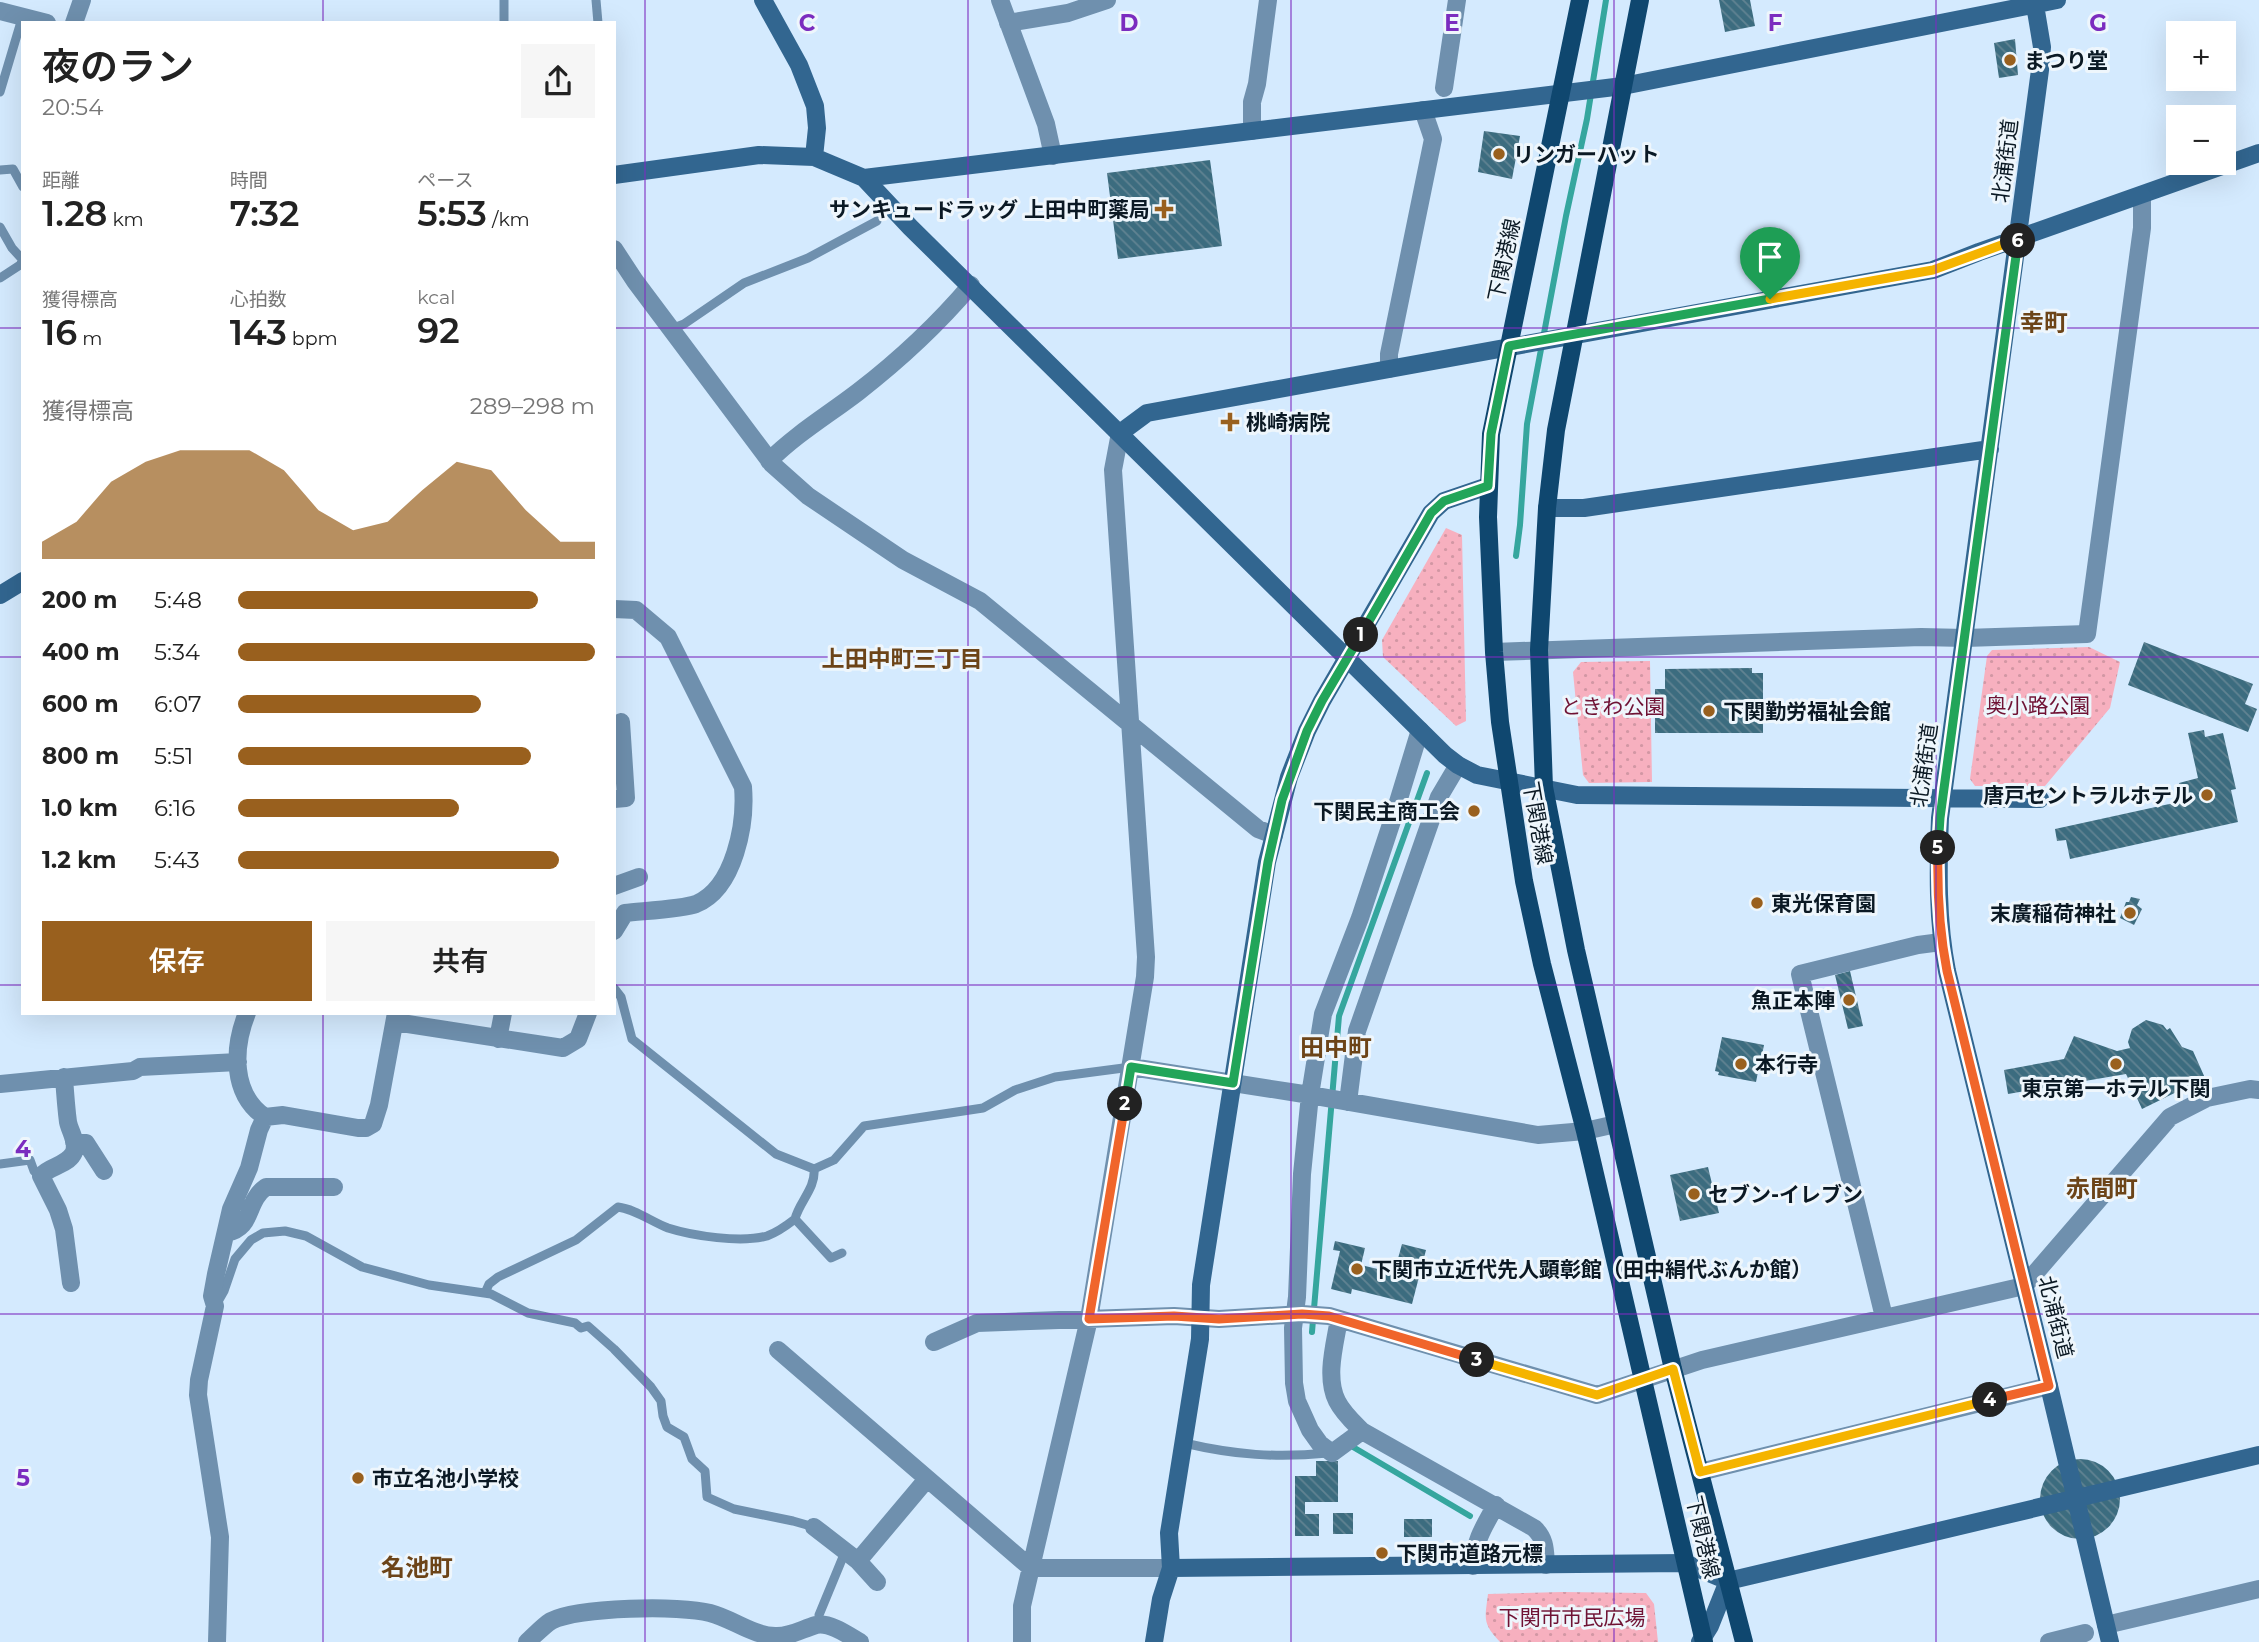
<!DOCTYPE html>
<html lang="ja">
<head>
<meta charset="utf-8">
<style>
  body { margin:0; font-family:Montserrat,"Noto Sans JP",sans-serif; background:#f6f6f6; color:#222; height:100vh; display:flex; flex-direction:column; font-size:26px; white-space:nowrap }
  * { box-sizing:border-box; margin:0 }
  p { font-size:23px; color:#767676 }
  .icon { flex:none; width:38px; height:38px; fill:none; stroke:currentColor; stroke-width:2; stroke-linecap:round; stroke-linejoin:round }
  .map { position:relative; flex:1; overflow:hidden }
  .panel { position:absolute; left:21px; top:21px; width:595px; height:994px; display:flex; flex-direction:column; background:#fff; border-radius:0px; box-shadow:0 7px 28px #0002 }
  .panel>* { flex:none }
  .fabs { position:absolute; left:2166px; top:21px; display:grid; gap:14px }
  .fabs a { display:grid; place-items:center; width:70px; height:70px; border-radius:0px; background:#fff; box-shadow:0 7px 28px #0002; font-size:35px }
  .pin { position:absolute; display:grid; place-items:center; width:60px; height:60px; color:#fff; margin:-72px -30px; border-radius:50% 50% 50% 0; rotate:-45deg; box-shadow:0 0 7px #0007 }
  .pin .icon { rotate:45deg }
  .km { position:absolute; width:35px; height:35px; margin:-18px; border-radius:50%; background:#222; color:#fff; font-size:19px; line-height:35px; text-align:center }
  .round { display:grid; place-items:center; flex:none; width:74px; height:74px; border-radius:0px; background:#f6f6f6 }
  .headline { display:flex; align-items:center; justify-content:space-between; height:119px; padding:0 21px }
  h1 { font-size:38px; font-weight:600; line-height:52px }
  .stats { display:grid; grid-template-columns:repeat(3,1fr); gap:10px; height:119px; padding:7px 21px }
  .stats div { display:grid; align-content:center }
  .stats b { font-size:35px; font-weight:600 }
  .stats small { font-size:19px; font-weight:400 }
  .stats p { font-size:19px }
  .chart { height:196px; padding:14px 21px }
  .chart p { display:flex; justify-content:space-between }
  .chart svg { width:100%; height:126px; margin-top:7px; fill:#99601e; opacity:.7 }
  .action { display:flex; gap:14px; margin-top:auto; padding:14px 21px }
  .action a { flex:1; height:80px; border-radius:0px; background:#99601e; color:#fff; font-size:28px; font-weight:600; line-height:80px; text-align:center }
  .action a+a { background:#f6f6f6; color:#222 }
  ul { padding:0 21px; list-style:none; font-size:23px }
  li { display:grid; grid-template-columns:112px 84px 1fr; align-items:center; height:52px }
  li i { height:18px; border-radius:9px; background:#99601e }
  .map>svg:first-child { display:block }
</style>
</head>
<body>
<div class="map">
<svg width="2259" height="1642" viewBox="0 0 2259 1642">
  <defs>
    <pattern id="park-dots" width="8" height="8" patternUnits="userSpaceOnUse" patternTransform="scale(1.75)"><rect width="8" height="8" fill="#f7b0bf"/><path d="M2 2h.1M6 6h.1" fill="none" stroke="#d297a4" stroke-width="1.8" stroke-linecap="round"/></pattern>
    <pattern id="building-back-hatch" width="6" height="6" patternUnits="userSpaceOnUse" patternTransform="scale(1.75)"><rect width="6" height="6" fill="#3c6c7f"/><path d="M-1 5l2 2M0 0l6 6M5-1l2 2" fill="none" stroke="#618392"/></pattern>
  </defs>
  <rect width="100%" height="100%" fill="#d4eafe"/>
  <path fill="url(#park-dots)" d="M1446,528L1462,535L1466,721L1456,726L1383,657L1382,640Z
    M2089,647L2120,662L2110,708L2045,786H1975L1970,779L1987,656L1992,650Z
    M1650,661L1652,782L1589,783L1583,775L1573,672L1581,662Z
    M1562,1592L1646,1593L1654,1604L1658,1642H1500C1482,1623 1485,1619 1488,1594Z"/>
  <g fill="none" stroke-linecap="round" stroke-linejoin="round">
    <path stroke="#35a69e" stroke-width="6" d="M1516,556L1520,525L1527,424L1566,216L1587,119L1606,0
      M1312,1332L1339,1016L1427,773
      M1353,1447L1470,1516"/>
  </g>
  <path fill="url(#building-back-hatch)" d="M1719,0H1750L1755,26L1725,32Z
    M2015,39L2018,75L1999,78L1994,43Z
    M1484,131L1520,136L1512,179L1478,172Z
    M1210,160L1222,246L1118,259L1107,173Z
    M2144,642L2253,684L2245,704L2257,709L2248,732L2128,685Z
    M1752,668V673H1763V733H1655V689H1665V669Z
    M2204,730L2205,737L2223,733L2236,789L2231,790L2238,822L2070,859L2066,840L2057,841L2055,829L2183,801L2179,783L2198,778L2188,733Z
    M2131,897L2140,899L2137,905L2142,909L2134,925L2120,918L2126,902H2129Z
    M1850,971L1863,1026L1848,1029L1835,975Z
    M2146,1020L2163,1025L2167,1030L2170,1028L2182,1047L2193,1051L2205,1078L2142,1109L2126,1074L2008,1094L2004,1070L2064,1059L2074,1036L2117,1051L2130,1048L2128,1042L2132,1029Z
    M1722,1037L1764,1045L1762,1055L1767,1056L1763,1073L1758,1072L1756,1082L1718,1075L1719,1072L1715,1071Z
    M1708,1167L1719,1213L1680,1221L1670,1175Z
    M1335,1241L1365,1248L1361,1265L1394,1273L1402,1244L1426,1250L1412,1304L1352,1289L1351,1294L1331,1289L1340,1251L1333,1250Z
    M2040 1499a40 40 0 1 1 80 0a40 40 0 1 1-80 0Z
    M1316,1461H1338V1502H1305V1514H1319V1536H1295V1476H1316Z
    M1333,1513H1353V1534H1333Z
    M1404,1519H1432V1537H1404Z"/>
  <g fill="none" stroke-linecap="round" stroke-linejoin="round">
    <path stroke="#6f90ae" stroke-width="9" d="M504,0V23
      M596,0L598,23
      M0,92L23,15
      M0,170L13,169L23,187
      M0,227L12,248L23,260L20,265L0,278
      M671,329L684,324L744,283L808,258L877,221
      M614,988L621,997L632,1039L776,1154L814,1169L834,1160L864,1126L983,1108L1015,1090L1055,1077L1131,1067
      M0,1164L30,1160L34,1171L41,1176
      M795,1219C799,1202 816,1188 814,1169
      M485,1293L489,1284L498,1277L576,1240L618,1207C635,1209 652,1222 668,1228C693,1236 741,1243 767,1236C778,1232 786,1226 795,1219L831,1258L842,1253
      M216,1305L224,1291L235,1259L251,1240L263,1233L285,1231L306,1236L362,1267L429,1285L491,1294L528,1313L575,1323L581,1328L588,1326L614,1349L651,1387L661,1401L663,1416L667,1427L684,1437L692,1459L705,1471L707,1497L734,1509L793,1521L814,1527
      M1184,1443C1235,1455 1276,1458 1328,1453
      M820,1625L819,1615L845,1552"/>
    <path stroke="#6f90ae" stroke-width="18" d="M1000,0L1046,124L1053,156
      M0,11L47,23
      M74,23L82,0
      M1008,23L1068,13L1107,0
      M1444,88L1457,0
      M1252,131V102L1257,84L1268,0
      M614,249L635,281L772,464L808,496L903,560L980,601L1258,829L1274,835
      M1389,369V354L1433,139L1423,110
      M769,461C796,434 828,415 858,392C898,361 938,324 971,285
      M614,609L636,610L668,637L743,787C746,823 735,888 696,904C683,909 642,911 625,913L614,931
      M1494,652L1921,637L1965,638L2087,634L2142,228V195
      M614,799L626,798L621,722
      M614,886L639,877
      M247,1013C233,1048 231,1094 265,1117
      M395,1022L563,1048L578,1039L588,1013
      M498,1039L503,1013
      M1131,1067L1310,1095L1538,1135L1585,1131L1616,1124
      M64,1077C65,1092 66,1107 68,1122C70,1132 79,1144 73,1154C66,1166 49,1166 41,1176L58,1210L64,1229L71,1283
      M0,1084L133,1071L140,1067L238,1062
      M1348,1102L1357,1031L1439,797L1458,765
      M74,1142L86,1143L104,1171
      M226,1233C254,1228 245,1202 266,1187H334
      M1884,1317L1800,974L1918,945L1941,942
      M1339,1319C1335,1344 1325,1377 1337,1401C1343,1413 1353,1422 1362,1431L1534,1528C1546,1539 1545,1551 1546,1565
      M934,1342L977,1323L1174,1316L1219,1319L1302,1314L1329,1316L1597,1395L1702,1360L2024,1286L2170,1117L2207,1098L2250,1089L2259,1090
      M778,1350L1031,1568H1171
      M1362,1431L1332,1453L1320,1444L1310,1430L1297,1401L1294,1383L1293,1328L1297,1297L1302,1174L1310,1095L1323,1014L1360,918L1394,815L1420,730
      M1700,1472L2049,1386
      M814,1527L858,1561L877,1582
      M858,1561L927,1479
      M1473,1566C1475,1540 1483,1528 1496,1505
      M2106,1625L2259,1589
      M217,1642L220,1537L198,1395L199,1380L215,1306L212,1296L216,1274L231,1209L249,1168L259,1130L265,1117L283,1115L358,1128H366L373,1124L379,1105L396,1013
      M527,1642C534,1636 543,1626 551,1621C578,1607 681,1605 710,1613C733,1619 751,1635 775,1636C790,1637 802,1629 816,1625C830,1622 848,1635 860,1642
      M1022,1642V1606L1089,1319L1145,977L1146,957L1113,470L1120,433
      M2049,1642L2085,1633"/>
    <path stroke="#326690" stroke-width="18" d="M763,0L799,65L815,106L817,128L814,157
      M2035,5L2042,47L2040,70L1940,818C1938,869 1937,920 1947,971L2049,1386L2110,1642
      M614,175L759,155L814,157L864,178L910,227L1445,755L1458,765L1477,775L1577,795L2040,799
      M864,178L1623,86L2057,0
      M1120,433L1147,413L1933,270L1979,252L2259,153
      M1547,508H1584L1990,449
      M0,595L23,581
      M1171,1568L1685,1563L1728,1581L2259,1455
      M1154,1642L1161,1599L1171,1568L1169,1533L1200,1339L1201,1285L1267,862L1289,777L1307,731L1322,701L1431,513L1444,501L1488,486
      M1700,1642L1710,1626L1728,1581"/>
    <path stroke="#0f476f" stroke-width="18" d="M1580,0L1491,434L1488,517L1494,652L1500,722L1524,881L1542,964L1585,1131L1704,1642
      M1640,0L1556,430L1547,508L1539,650L1544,787L1576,950L1673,1369L1744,1642"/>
  </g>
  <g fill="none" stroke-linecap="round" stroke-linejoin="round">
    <g stroke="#fff" stroke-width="14">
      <path id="split-1" d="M1361,635L1431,513L1444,501L1488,486L1491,434L1509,346L1770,299"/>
    </g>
    <g stroke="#fff" stroke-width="14">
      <path id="split-2" d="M1125,1104L1131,1067L1233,1083L1268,862L1282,800L1307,731L1322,701L1361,635"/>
    </g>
    <g stroke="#fff" stroke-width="14">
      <path id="split-3" d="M1125,1104L1089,1319L1174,1316L1219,1319L1302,1314L1329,1316L1477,1360"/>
    </g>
    <g stroke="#fff" stroke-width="14">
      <path id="split-4" d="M1477,1360L1597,1395L1673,1369L1700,1472L1990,1400"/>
    </g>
    <g stroke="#fff" stroke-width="14">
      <path id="split-5" d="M1938,848C1937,889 1939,930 1947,971L2049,1386L1990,1400"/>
    </g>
    <g stroke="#fff" stroke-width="14">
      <path id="split-6" d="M1938,848L1940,818L2018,241"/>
    </g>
    <g stroke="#fff" stroke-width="14">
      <path id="split-7" d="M1770,299L1933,270L2018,239V241"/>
    </g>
    <use href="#split-1" stroke="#22a559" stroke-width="9"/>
    <use href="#split-2" stroke="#22a559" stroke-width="9"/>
    <use href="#split-3" stroke="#f0652b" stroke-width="9"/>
    <use href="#split-4" stroke="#f5b400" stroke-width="9"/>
    <use href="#split-5" stroke="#f0652b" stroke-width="9"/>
    <use href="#split-6" stroke="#22a559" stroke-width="9"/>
    <use href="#split-7" stroke="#f5b400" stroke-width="9"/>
  </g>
  <path fill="none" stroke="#7b2cbf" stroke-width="2" stroke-opacity="0.55" d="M323,0V23M645,0V1642M968,0V1642M1291,0V1642M1614,0V1642M1936,0V1642M0,328H23M614,328H2259M0,657H23M614,657H2259M0,985H23M614,985H2259M323,1013V1642M0,1314H2259"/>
  <g fill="#99601e" stroke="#eef6fc" stroke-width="2.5">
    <circle cx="2010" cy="60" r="7"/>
    <circle cx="1499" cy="154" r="7"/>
    <path d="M1160.5 198.5h7v7h7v7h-7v7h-7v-7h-7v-7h7z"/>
    <path d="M1226.5 411.5h7v7h7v7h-7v7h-7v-7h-7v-7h7z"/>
    <circle cx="1709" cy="711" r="7"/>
    <circle cx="2207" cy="795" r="7"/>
    <circle cx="1474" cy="811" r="7"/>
    <circle cx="1757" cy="903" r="7"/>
    <circle cx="2130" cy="913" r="7"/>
    <circle cx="1849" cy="1000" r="7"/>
    <circle cx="1741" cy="1064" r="7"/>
    <circle cx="2116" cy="1064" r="7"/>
    <circle cx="1694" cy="1194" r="7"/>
    <circle cx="1357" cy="1269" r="7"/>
    <circle cx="358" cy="1478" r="7"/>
    <circle cx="1382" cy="1553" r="7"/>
  </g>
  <g text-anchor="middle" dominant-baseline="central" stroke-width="6" stroke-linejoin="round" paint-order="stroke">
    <g font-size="21" font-weight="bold" fill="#0b1924" stroke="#eef6fc" text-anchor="start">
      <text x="2024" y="60">まつり堂</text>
      <text x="1513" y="154">リンガーハット</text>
      <text x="1150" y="209" text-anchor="end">サンキュードラッグ 上田中町薬局</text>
      <text x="1246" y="422">桃崎病院</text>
      <text x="1723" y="711">下関勤労福祉会館</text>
      <text x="2193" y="795" text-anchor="end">唐戸セントラルホテル</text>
      <text x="1460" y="811" text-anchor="end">下関民主商工会</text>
      <text x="1771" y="903">東光保育園</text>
      <text x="2116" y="913" text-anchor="end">末廣稲荷神社</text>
      <text x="1835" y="1000" text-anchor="end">魚正本陣</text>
      <text x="1755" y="1064">本行寺</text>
      <text x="2116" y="1088" text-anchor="middle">東京第一ホテル下関</text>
      <text x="1708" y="1194">セブン-イレブン</text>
      <text x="1371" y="1269">下関市立近代先人顕彰館（田中絹代ぶんか館）</text>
      <text x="372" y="1478">市立名池小学校</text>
      <text x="1396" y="1553">下関市道路元標</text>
    </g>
    <g font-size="21" fill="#0b1924" stroke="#eef6fc">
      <text transform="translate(2005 161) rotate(-83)">北浦街道</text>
      <text transform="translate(1504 260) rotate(-78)">下関港線</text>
      <text transform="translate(1924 765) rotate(-82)">北浦街道</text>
      <text transform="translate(1538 823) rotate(80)">下関港線</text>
      <text transform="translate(2056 1317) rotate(76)">北浦街道</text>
      <text transform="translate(1703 1537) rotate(77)">下関港線</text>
    </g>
    <g font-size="21" fill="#6f1234" stroke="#eef6fc">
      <text x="2038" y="705">奥小路公園</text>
      <text x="1613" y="706">ときわ公園</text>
      <text x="1572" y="1617">下関市市民広場</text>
    </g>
    <g font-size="23" font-weight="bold" fill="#6c4418" stroke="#eef6fc">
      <text x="902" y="659">上田中町三丁目</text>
    </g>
    <g font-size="24" font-weight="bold" fill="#6c4418" stroke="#eef6fc">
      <text x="2044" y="322">幸町</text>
      <text x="1336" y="1047">田中町</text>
      <text x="2102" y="1188">赤間町</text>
      <text x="417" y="1567">名池町</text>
    </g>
  </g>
  <g font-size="23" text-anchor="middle" font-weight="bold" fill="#7b2cbf" stroke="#eef6fc" stroke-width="6" stroke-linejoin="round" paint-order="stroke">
    <text x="807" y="31">C</text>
    <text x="1129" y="31">D</text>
    <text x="1452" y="31">E</text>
    <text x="1775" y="31">F</text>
    <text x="2098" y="31">G</text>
    <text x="23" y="1157">4</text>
    <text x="23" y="1486">5</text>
  </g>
</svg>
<div class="fabs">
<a>+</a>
<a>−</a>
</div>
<div class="pin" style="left:1770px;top:299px;background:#1e9e55"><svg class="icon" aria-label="arrive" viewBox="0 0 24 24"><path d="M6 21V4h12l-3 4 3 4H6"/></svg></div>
<b class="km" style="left:1361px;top:635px">1</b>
<b class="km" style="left:1125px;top:1104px">2</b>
<b class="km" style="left:1477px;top:1360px">3</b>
<b class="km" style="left:1990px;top:1400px">4</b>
<b class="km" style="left:1938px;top:848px">5</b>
<b class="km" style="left:2018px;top:241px">6</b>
<section class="panel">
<div class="headline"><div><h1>夜のラン</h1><p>20:54</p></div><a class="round"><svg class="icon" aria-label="share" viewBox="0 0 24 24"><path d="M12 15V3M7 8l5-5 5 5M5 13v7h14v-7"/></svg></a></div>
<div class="stats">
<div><p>距離</p><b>1.28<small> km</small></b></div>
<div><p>時間</p><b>7:32</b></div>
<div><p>ペース</p><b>5:53<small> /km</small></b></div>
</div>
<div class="stats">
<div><p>獲得標高</p><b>16<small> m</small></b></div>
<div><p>心拍数</p><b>143<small> bpm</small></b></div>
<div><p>kcal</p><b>92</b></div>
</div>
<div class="chart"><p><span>獲得標高</span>289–298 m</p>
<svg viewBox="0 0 160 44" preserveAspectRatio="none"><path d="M0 44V38L10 31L20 17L30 10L40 6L50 6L60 6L70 13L80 27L90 34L100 31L110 20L120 10L130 13L140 27L150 38L160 38V44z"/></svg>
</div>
<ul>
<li><b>200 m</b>5:48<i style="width:84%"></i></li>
<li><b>400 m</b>5:34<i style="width:100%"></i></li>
<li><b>600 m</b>6:07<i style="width:68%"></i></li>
<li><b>800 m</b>5:51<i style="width:82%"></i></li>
<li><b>1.0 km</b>6:16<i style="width:62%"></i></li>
<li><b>1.2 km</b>5:43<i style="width:90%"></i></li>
</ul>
<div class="action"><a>保存</a><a>共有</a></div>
</section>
</div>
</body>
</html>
